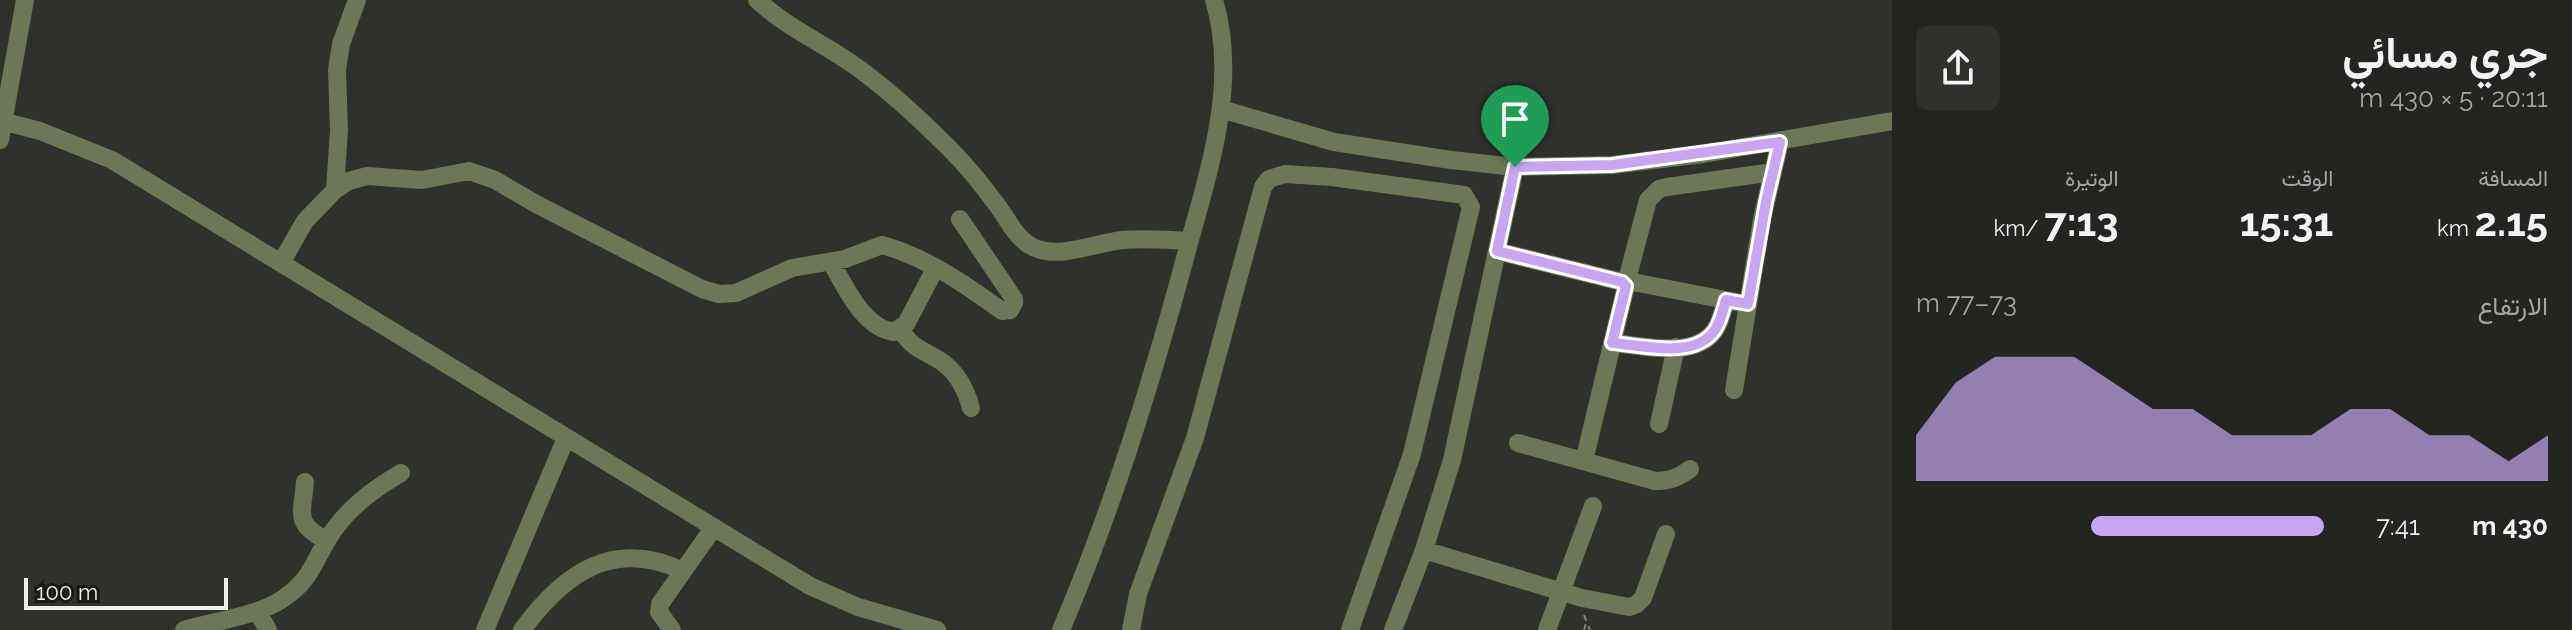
<!DOCTYPE html>
<html lang="ar">
<head>
<meta charset="utf-8">
<style>
  body { margin:0; font-family:Raleway,Vazirmatn,sans-serif; background:#2f312d; color:#f1f3f6; direction:rtl; height:100vh; display:flex; flex-direction:column; font-size:30px; white-space:nowrap }
  * { box-sizing:border-box; margin:0 }
  p { font-size:26px; color:#a3a5a5 }
  .icon { flex:none; width:44px; height:44px; fill:none; stroke:currentColor; stroke-width:2; stroke-linecap:round; stroke-linejoin:round }
  .map { position:relative; flex:1; overflow:hidden; direction:ltr }
  .drawer { display:flex; flex-direction:column; background:#232520; width:680px }
  .drawer>* { flex:none }
  .scale { position:absolute; left:24px; bottom:20px; width:204px; box-sizing:border-box; padding-left:8px; border:4px solid #eeefeb; border-top:0; font-size:22px; line-height:28px; white-space:nowrap; color:#eeefeb; -webkit-text-stroke:6px #181916; paint-order:stroke }
  .pin { position:absolute; display:grid; place-items:center; width:68px; height:68px; color:#fff; margin:-82px -34px; border-radius:50% 50% 50% 0; rotate:-45deg; box-shadow:0 0 8px #0007 }
  .pin .icon { rotate:45deg }
  .round { display:grid; place-items:center; flex:none; width:84px; height:84px; border-radius:12px; background:#2f312d }
  .head { display:flex; align-items:center; justify-content:space-between; height:136px; padding:0 24px }
  h1 { font-size:44px; font-weight:700; line-height:60px }
  .stats { display:grid; grid-template-columns:repeat(3,1fr); gap:12px; height:136px; padding:8px 24px }
  .stats div { display:grid; align-content:center }
  .stats b { font-size:40px; font-weight:700 }
  .stats small { font-size:22px; font-weight:400 }
  .stats p { font-size:22px }
  .chart { height:224px; padding:16px 24px }
  .chart p { display:flex; justify-content:space-between }
  .chart svg { width:100%; height:144px; margin-top:8px; fill:#c6a6f0; opacity:.7 }
  ul { padding:0 24px; list-style:none; font-size:26px }
  li { display:grid; grid-template-columns:128px 96px 1fr; align-items:center; height:60px }
  li i { height:20px; border-radius:10px; background:#c6a6f0 }
  main { display:flex; flex:1; min-height:0 }
  .map>svg:first-child { display:block }
</style>
</head>
<body>
<main>
<section class="drawer">
<div class="head"><div><h1>جري مسائي</h1><p>20:11 · 5 × 430 m</p></div><a class="round"><svg class="icon" aria-label="share" viewBox="0 0 24 24"><path d="M12 15V3M7 8l5-5 5 5M5 13v7h14v-7"/></svg></a></div>
<div class="stats">
<div><p>المسافة</p><b>2.15<small> km</small></b></div>
<div><p>الوقت</p><b>15:31</b></div>
<div><p>الوتيرة</p><b>7:13<small> /km</small></b></div>
</div>
<div class="chart"><p><span>الارتفاع</span>73–77 m</p>
<svg viewBox="0 0 160 44" preserveAspectRatio="none"><path d="M0 44V30L10 14L20 6L30 6L40 6L50 14L60 22L70 22L80 30L90 30L100 30L110 22L120 22L130 30L140 30L150 38L160 30V44z"/></svg>
</div>
<ul>
<li><b>430 m</b>7:41<i style="width:57%"></i></li>
</ul>
</section>
<div class="map">
<svg width="1892" height="630" viewBox="0 0 1892 630">
  <rect width="100%" height="100%" fill="#2f312b"/>
  <g fill="none" stroke-linecap="round" stroke-linejoin="round">
    <path stroke="#848681" stroke-width="2" stroke-dasharray="6 6" stroke-linecap="butt" d="M1584,615L1590,630
      M1584,630L1586,623"/>
    <path stroke="#6c7756" stroke-width="18" d="M757,0C784,25 818,41 848,61C885,86 919,118 950,149C967,166 983,186 997,205C1009,221 1018,243 1038,249C1062,258 1096,243 1122,240C1144,238 1167,240 1189,241
      M1221,109L1334,142L1451,160L1515,167L1612,165L1703,154L1892,121
      M2,121L40,131L112,160L810,586L858,607L937,630
      M0,140L25,0
      M335,190L339,130L337,70L341,44L357,0
      M1497,251L1622,282
      M831,262C845,286 863,328 894,332L906,324L935,269
      M281,263L305,221L335,190L349,181L367,176L422,180L469,171L495,180L538,205L702,289L719,294L736,293L792,268L845,259L882,245C926,257 966,285 1002,311L1010,310L1014,303V299L960,219
      M1628,276L1648,200L1659,189L1667,187L1773,172
      M1633,282L1736,302
      M901,329C909,345 919,349 934,357C955,368 965,386 971,408
      M1612,343C1643,345 1694,360 1715,330C1721,321 1723,310 1726,300
      M1734,390L1762,219L1780,142
      M1659,424L1676,347
      M1518,443L1655,481C1669,481 1678,478 1690,469
      M1584,461L1626,286
      M305,482C302,516 294,523 327,541
      M1424,550L1582,598L1629,607L1637,604L1643,598L1666,534
      M257,611L268,630
      M184,630C214,621 259,616 284,598C311,579 312,565 328,539C345,510 372,490 401,473
      M485,630L566,438
      M522,630C564,573 613,538 683,571
      M672,630L659,612L660,604L714,527
      M1061,630C1112,510 1150,387 1184,262C1206,178 1240,87 1214,0
      M1131,630L1138,594L1195,438L1263,187L1269,179L1285,174L1332,177L1464,195L1471,207L1412,454L1350,630
      M1393,630L1424,550L1452,460L1515,167
      M1547,630L1593,506"/>
  </g>
  <g fill="none" stroke-linecap="round" stroke-linejoin="round">
    <g stroke="#fff" stroke-width="16">
      <path id="route" d="M1780,142L1766,202L1748,304L1726,300C1723,310 1721,321 1715,330C1694,360 1643,345 1612,343L1626,286L1622,282L1497,251L1515,167L1612,165Z"/>
    </g>
    <use href="#route" stroke="#c6a6f0" stroke-width="10"/>
  </g>
</svg>
<div class="scale">100 m</div>
<div class="pin" style="left:1515px;top:167px;background:#1e9e55"><svg class="icon" aria-label="arrive" viewBox="0 0 24 24"><path d="M6 21V4h12l-3 4 3 4H6"/></svg></div>
</div>
</main>
</body>
</html>
